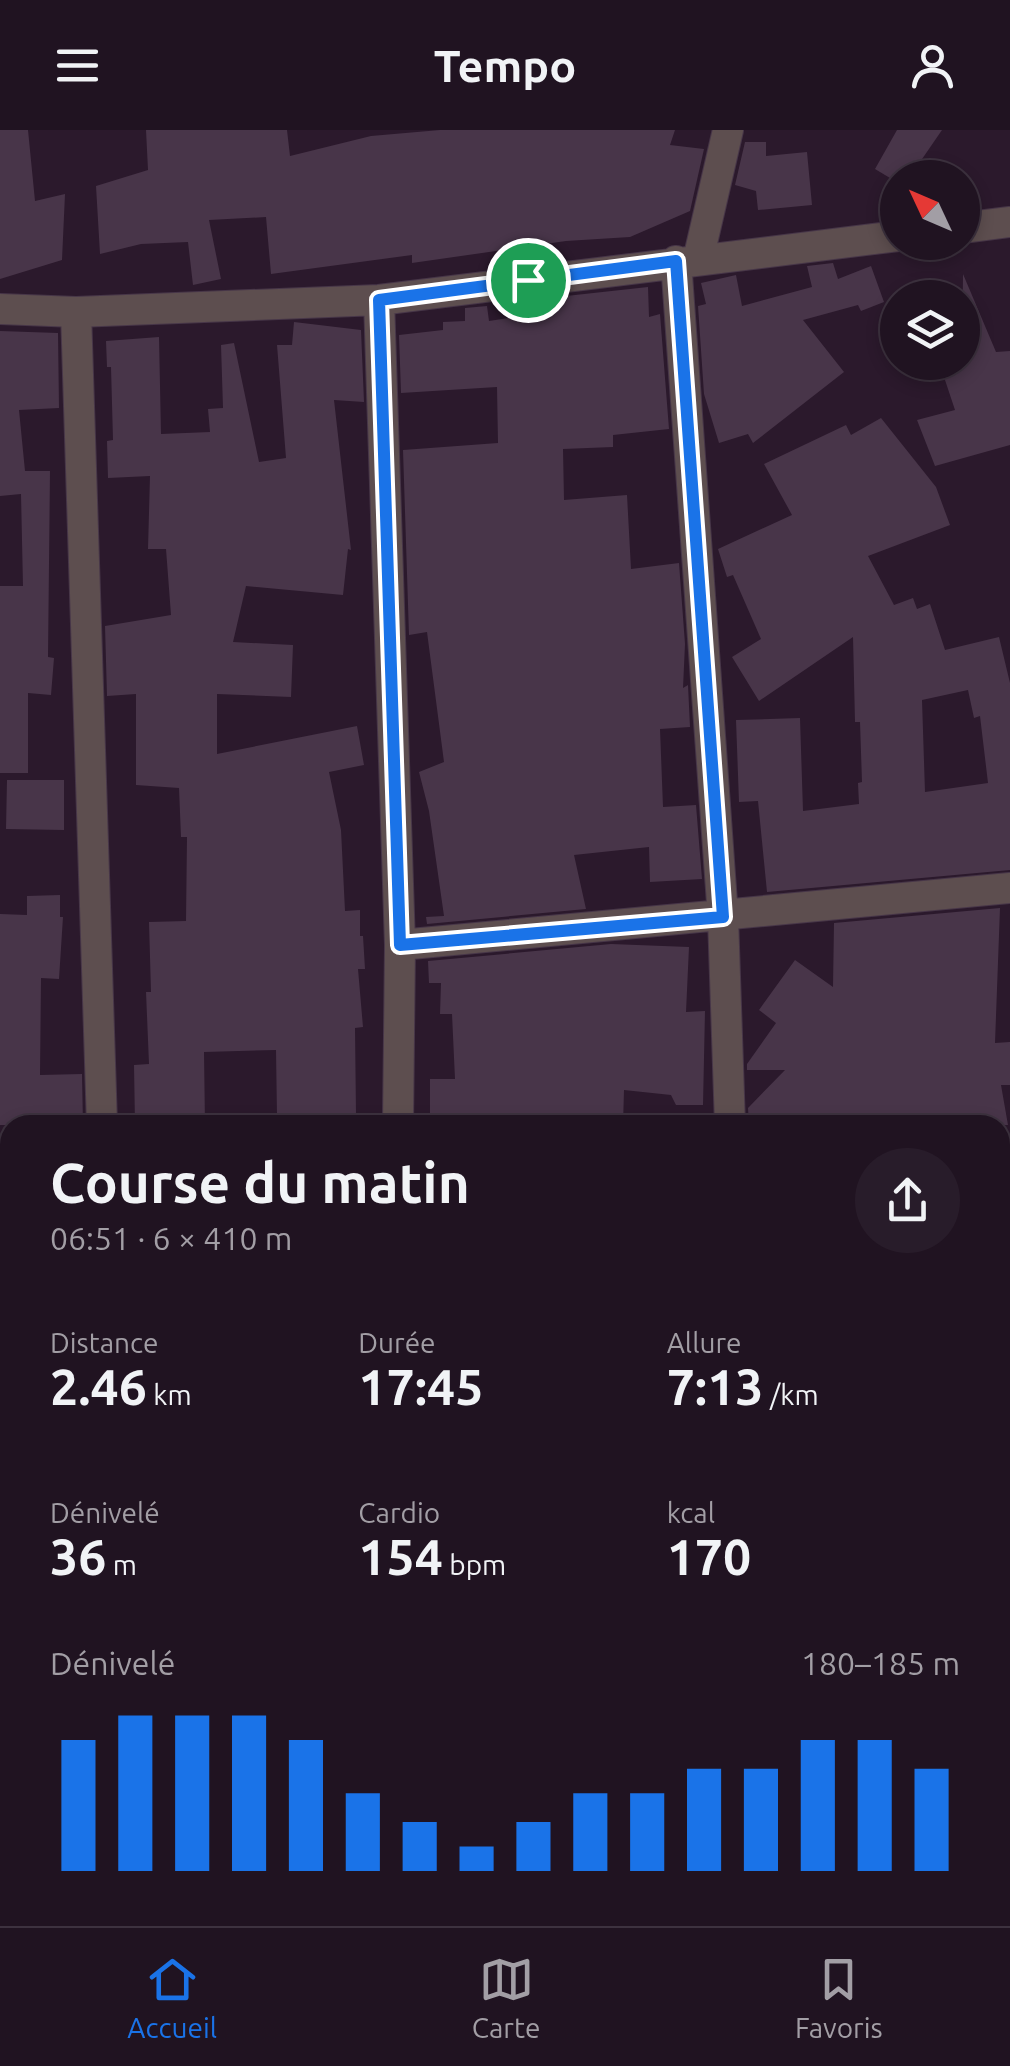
<!DOCTYPE html>
<html lang="fr">
<head>
<meta charset="utf-8">
<style>
  body { margin:0; font-family:Ubuntu,sans-serif; background:#281c2a; color:#f1f3f6; height:100vh; display:flex; flex-direction:column; font-size:38px; white-space:nowrap }
  * { box-sizing:border-box; margin:0 }
  p { font-size:32px; color:#a29ea5 }
  .icon { flex:none; width:55px; height:55px; fill:none; stroke:currentColor; stroke-width:2; stroke-linecap:round; stroke-linejoin:round }
  .map { position:relative; flex:1; overflow:hidden }
  .details { position:absolute; left:0px; top:985px; width:1010px; height:812px; display:flex; flex-direction:column; background:#201321; border-radius:30px 30px 0 0; box-shadow:0 5px 15px #0003,0 0 0 2px #3d323f }
  .details>* { flex:none }
  .needle { width:65px; rotate:314deg }
  .buttons { position:absolute; left:880px; top:30px; display:grid; gap:20px }
  .buttons a { display:grid; place-items:center; width:100px; height:100px; border-radius:50%; background:#201321; box-shadow:0 5px 15px #0003,0 0 0 2px #3d323f; font-size:50px }
  .pin { position:absolute; display:grid; place-items:center; width:85px; height:85px; color:#fff; margin:-42px; border:5px solid #fff; border-radius:50%; box-shadow:0 2px 10px #0007 }
  .round { display:grid; place-items:center; flex:none; width:105px; height:105px; border-radius:52px; background:#281c2a }
  .overview { display:flex; align-items:center; justify-content:space-between; height:170px; padding:0 50px }
  h1 { font-size:55px; font-weight:600; line-height:75px }
  .stats { display:grid; grid-template-columns:repeat(3,1fr); gap:15px; height:170px; padding:10px 50px }
  .stats div { display:grid; align-content:center }
  .stats b { font-size:50px; font-weight:600 }
  .stats small { font-size:28px; font-weight:400 }
  .stats p { font-size:28px }
  .chart { height:280px; padding:20px 50px }
  .chart p { display:flex; justify-content:space-between }
  .chart svg { width:100%; height:180px; margin-top:10px; stroke:#1a73e8; stroke-width:6 }
  header { display:flex; justify-content:space-between; align-items:center; height:130px; padding:0 50px; background:#201321; font-size:45px; font-weight:600 }
  .tab-bar { display:flex; justify-content:space-around; align-items:center; height:140px; border-top:2px solid #3d323f; background:#201321; font-size:28px; color:#a29ea5 }
  .tab-bar a { display:grid; justify-items:center; gap:5px }
  .tab-bar .current { color:#1a73e8 }
  .map>svg:first-child { display:block }
</style>
</head>
<body>
<header><svg class="icon" aria-label="menu" viewBox="0 0 24 24"><path d="M4 6h16M4 12h16M4 18h16"/></svg>Tempo<svg class="icon" aria-label="person" viewBox="0 0 24 24"><circle cx="12" cy="8" r="4"/><path d="M4 21q1-7 8-7t8 7"/></svg></header>
<div class="map">
<svg width="1010" height="1796" viewBox="0 0 1010 1796">
  <rect width="100%" height="100%" fill="#2b192c"/>
  <path fill="#483549" fill-rule="evenodd" d="M0,0H28L35,71L65,64L62,130L0,149Z
    M146,0H287L290,26L371,6L440,0H675L670,15L704,19L690,81L630,107L566,111L412,133V125L271,144L266,87L209,90L221,149L193,155L188,112L141,114L100,124L96,56L148,40Z
    M897,0H942L909,48H890L875,39Z
    M745,12H766V26L807,22L812,75L758,80L756,61L735,55Z
    M833,133L838,149L871,136L884,172L861,181L858,175L803,190L844,242L753,313L748,304L719,313L704,264L698,176L706,174L701,153L736,145L742,176L812,157L807,136Z
    M963,144L996,222L1010,221V315L935,336L917,290L955,280L939,232H962Z
    M648,157L649,187L660,184L669,299L613,305V317L563,319L564,370L627,365L631,439L679,433L685,514L683,558L688,555L690,597L660,599L663,677L696,675L702,749L650,752L649,717L574,725L586,779L427,794L426,787L444,786L429,681L419,642L444,632L427,502L409,505L403,320L498,313L497,257L401,263L399,205L443,200V192L465,191V178L487,176L489,191L558,180L557,167Z
    M294,192L361,200L364,272L334,270L351,420L348,419L343,465L246,456L233,512L293,515L291,567L217,564V624L357,596L364,635L329,642L341,700L345,781L360,780V806H363L365,839H358L363,897L355,898L356,984L277,986L276,920L204,922L205,995H135L134,935L149,934L146,862H151L149,792L186,791L187,707H181L179,658L136,655V564L107,566L105,496L171,485L166,419H148L150,346L108,348L107,311L113,310L111,237H107L106,211L159,207L161,304L210,302L208,279L223,278L221,215L234,213L259,332L286,328L277,215H292Z
    M0,201L58,203L59,278L19,280L25,341H50L48,527L54,528L51,565L28,563V643H0V456H23L21,364L0,366Z
    M881,288L936,357L950,395L868,426L894,475L913,468L917,479L930,474L945,520L999,507L1010,553V740L767,762L758,671L739,672L736,590L800,588L803,681L859,674L858,653L862,652L860,592H855L853,507L759,571L732,527L761,509L733,445L727,447L718,419L792,385L764,334L846,295L851,305ZM968,560L974,588L980,586L988,653L925,662L922,570Z
    M7,650H64V700L6,699Z
    M60,765V787H63L59,849L41,848L40,945L82,944L83,995H0V784L27,785V766Z
    M1000,778L995,913L1010,912V955H1001L1008,995H749L748,978L785,940H747V934L776,893L759,880L795,830L833,857L834,793Z
    M611,814L689,817L686,882L705,881L703,975H676L671,965L624,960L623,995H430V949H455L452,884H440L441,853H429L428,831Z"/>
  <g fill="none" stroke-linecap="round" stroke-linejoin="round">
    <g stroke="#473648" stroke-width="32">
      <path id="street" d="M962,98L1010,92
        M698,130L728,0
        M676,131L723,787L730,995
        M379,170L400,815L398,995
        M0,179L76,182L379,170L898,106
        M76,182L102,995
        M400,815L1010,758
        M1000,1077L1010,1076
        M0,1088H10
        M1000,1415L1010,1414
        M0,1422H10
        M0,1749H10
        M1000,1757L1010,1755
        M389,1788L390,1796"/>
    </g>
    <use href="#street" stroke="#5d4e4f" stroke-width="30"/>
  </g>
  <g fill="none" stroke-linecap="round" stroke-linejoin="round">
    <g stroke="#fff" stroke-width="20">
      <path id="route" d="M676,131L723,787L400,815L379,170Z"/>
    </g>
    <use href="#route" stroke="#1a73e8" stroke-width="12"/>
  </g>
</svg>
<div class="buttons">
<a><svg class="needle" viewBox="-14 -14 28 28"><path d="M0-13l5 13h-10z" fill="#e53935"/><path d="M0 13l5-13h-10z" fill="#a29ea5"/></svg></a>
<a><svg class="icon" aria-label="layers" viewBox="0 0 24 24"><path d="M12 4l9 5-9 5-9-5zM3 14l9 5 9-5"/></svg></a>
</div>
<div class="pin" style="left:528px;top:150px;background:#1e9e55"><svg class="icon" aria-label="arrive" viewBox="0 0 24 24"><path d="M6 21V4h12l-3 4 3 4H6"/></svg></div>
<section class="details">
<div class="overview"><div><h1>Course du matin</h1><p>06:51 · 6 × 410 m</p></div><a class="round"><svg class="icon" aria-label="share" viewBox="0 0 24 24"><path d="M12 15V3M7 8l5-5 5 5M5 13v7h14v-7"/></svg></a></div>
<div class="stats">
<div><p>Distance</p><b>2.46<small> km</small></b></div>
<div><p>Durée</p><b>17:45</b></div>
<div><p>Allure</p><b>7:13<small> /km</small></b></div>
</div>
<div class="stats">
<div><p>Dénivelé</p><b>36<small> m</small></b></div>
<div><p>Cardio</p><b>154<small> bpm</small></b></div>
<div><p>kcal</p><b>170</b></div>
</div>
<div class="chart"><p><span>Dénivelé</span>180–185 m</p>
<svg viewBox="0 0 160 44" preserveAspectRatio="none"><path d="M5 44V12M15 44V6M25 44V6M35 44V6M45 44V12M55 44V25M65 44V32M75 44V38M85 44V32M95 44V25M105 44V25M115 44V19M125 44V19M135 44V12M145 44V12M155 44V19"/></svg>
</div>
</section>
</div>
<nav class="tab-bar">
<a class="current"><svg class="icon" aria-label="home" viewBox="0 0 24 24"><path d="M3 11l9-7 9 7M6 9v11h12V9"/></svg>Accueil</a>
<a><svg class="icon" aria-label="map" viewBox="0 0 24 24"><path d="M3 6l6-2 6 2 6-2v14l-6 2-6-2-6 2zM9 4v14M15 6v14"/></svg>Carte</a>
<a><svg class="icon" aria-label="saved" viewBox="0 0 24 24"><path d="M7 4h10v16l-5-4-5 4z"/></svg>Favoris</a>
</nav>
</body>
</html>
